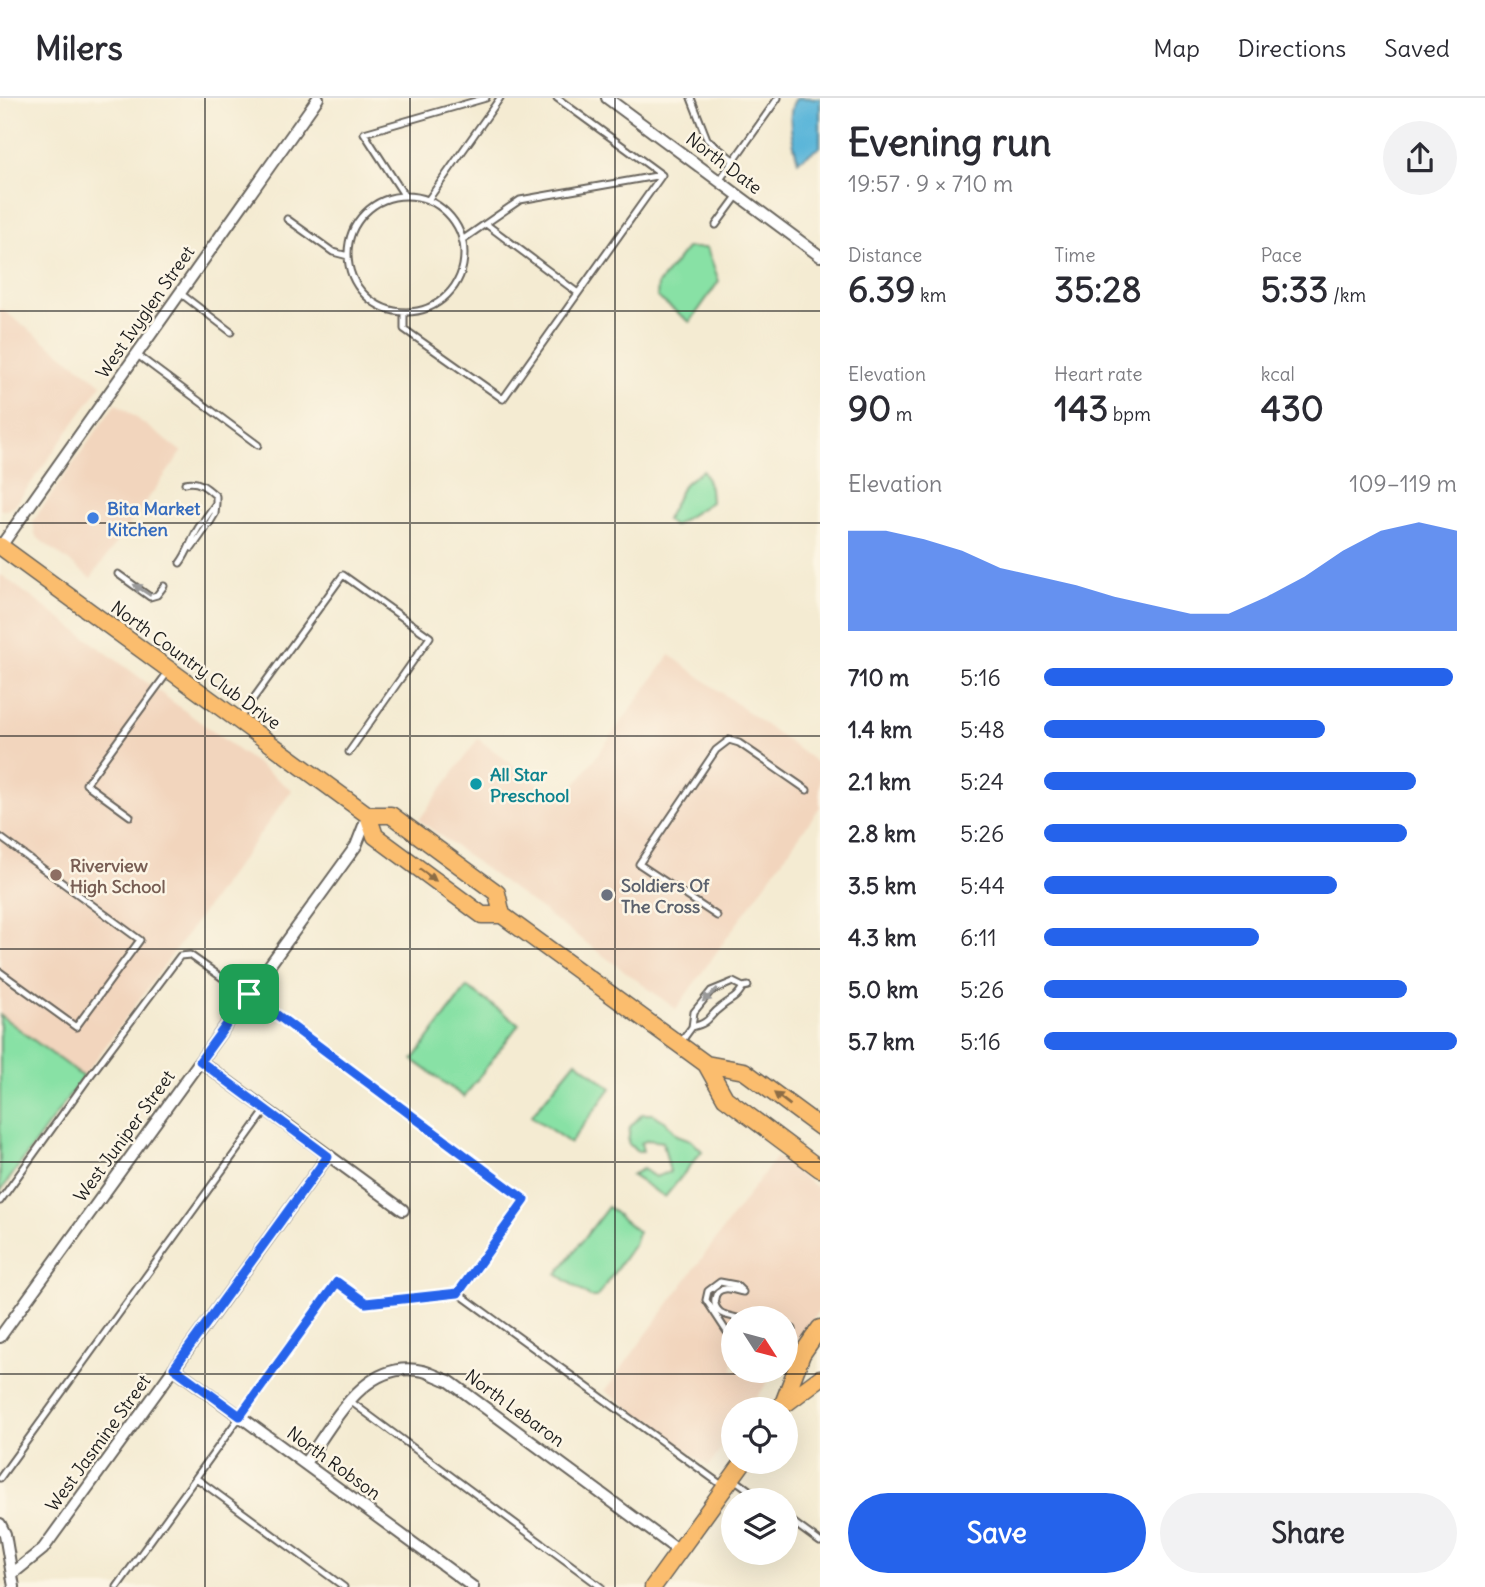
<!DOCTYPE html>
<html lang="en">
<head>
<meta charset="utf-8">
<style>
  body { margin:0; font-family:Delius,sans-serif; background:#f2f2f3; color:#2b2b33; height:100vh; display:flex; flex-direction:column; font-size:26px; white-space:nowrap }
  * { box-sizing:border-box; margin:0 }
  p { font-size:23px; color:#7c7c81 }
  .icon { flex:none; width:38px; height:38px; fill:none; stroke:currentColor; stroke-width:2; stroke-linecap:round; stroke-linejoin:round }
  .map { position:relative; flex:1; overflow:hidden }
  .sheet { display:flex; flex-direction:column; background:#fff; width:665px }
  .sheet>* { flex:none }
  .needle { width:46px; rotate:126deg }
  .tools { position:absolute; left:721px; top:1208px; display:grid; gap:14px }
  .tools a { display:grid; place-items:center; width:77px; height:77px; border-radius:50%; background:#fff; box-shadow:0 7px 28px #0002; font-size:35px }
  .pin { position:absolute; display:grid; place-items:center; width:60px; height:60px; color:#fff; margin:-30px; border-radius:14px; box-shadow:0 4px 10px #0006 }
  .round { display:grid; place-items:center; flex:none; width:74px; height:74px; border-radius:37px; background:#f2f2f3 }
  .head { display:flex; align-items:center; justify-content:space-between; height:119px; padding:0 28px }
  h1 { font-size:38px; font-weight:700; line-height:52px }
  .stats { display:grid; grid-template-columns:repeat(3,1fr); gap:10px; height:119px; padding:7px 28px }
  .stats div { display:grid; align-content:center }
  .stats b { font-size:35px; font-weight:700 }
  .stats small { font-size:19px; font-weight:400 }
  .stats p { font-size:19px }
  .chart { height:196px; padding:14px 28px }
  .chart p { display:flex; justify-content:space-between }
  .chart svg { width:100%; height:126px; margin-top:7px; fill:#2563eb; opacity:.7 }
  .button { display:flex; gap:14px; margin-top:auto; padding:14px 28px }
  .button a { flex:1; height:80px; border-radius:42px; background:#2563eb; color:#fff; font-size:28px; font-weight:700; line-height:80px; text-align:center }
  .button a+a { background:#f2f2f3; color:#2b2b33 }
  ul { padding:0 28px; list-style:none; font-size:23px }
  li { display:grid; grid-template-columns:112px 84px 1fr; align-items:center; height:52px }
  li i { height:18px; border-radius:9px; background:#2563eb }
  header { display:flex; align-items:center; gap:42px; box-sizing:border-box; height:98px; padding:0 35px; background:#fff; border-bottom:2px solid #e1e1e2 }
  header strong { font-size:33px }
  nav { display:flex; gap:38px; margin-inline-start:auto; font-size:24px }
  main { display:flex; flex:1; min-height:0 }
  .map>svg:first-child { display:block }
</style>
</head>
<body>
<header>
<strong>Milers</strong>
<nav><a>Map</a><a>Directions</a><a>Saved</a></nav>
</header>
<main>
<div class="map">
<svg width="820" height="1489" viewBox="0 0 820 1489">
  <rect width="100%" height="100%" fill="#fcf5e5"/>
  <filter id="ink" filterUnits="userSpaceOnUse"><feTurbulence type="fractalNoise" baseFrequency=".0143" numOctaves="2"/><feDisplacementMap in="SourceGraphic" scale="14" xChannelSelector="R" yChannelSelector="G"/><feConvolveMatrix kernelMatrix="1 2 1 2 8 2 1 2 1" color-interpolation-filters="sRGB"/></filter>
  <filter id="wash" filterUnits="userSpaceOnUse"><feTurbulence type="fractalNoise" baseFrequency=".00686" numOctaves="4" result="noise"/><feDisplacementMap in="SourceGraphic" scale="28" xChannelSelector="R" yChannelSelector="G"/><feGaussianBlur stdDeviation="1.57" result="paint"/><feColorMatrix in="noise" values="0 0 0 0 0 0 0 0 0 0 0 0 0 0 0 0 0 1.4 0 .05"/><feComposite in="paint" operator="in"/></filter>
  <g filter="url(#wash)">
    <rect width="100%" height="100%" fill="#f4ebd2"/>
    <path fill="#f2d5bd" d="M0,210L102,286L19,402L14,408L6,412H0Z
      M116,305L182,354L91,480L39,441L35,436L33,423Z
      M0,476L292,692L83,979L0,917Z
      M670,557L820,667V709L676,911L419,722L478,641L563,704Z
      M776,1059L820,1092V1211L786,1259V1220H733V1272H776L749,1311H733V1334L709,1369L605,1293Z"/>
    <path fill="#88e1a5" stroke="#527e60" stroke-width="2" d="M687,150H707L719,183L690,224L657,199L658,186Z
      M703,372L710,390L711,404L673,428L666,422L684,386Z
      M467,889L519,926L464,999L413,962Z
      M0,917L83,979L0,1094Z
      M576,963L611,990L570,1045L531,1018Z
      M642,1016H653L666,1024L677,1037L691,1042L702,1053L665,1099L631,1077L643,1071L655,1079L670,1074L663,1044L648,1042L641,1045L643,1053H636L628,1045L630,1029Z
      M608,1109L638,1134L634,1146L597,1199H590L557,1176Z"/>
    <path fill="#5bb6d9" stroke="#3c697a" stroke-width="2" d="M796,0H820V49L798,63C793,45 785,16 796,0Z"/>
  </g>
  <g filter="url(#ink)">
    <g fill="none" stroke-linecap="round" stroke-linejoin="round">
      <g stroke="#68645c" stroke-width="9">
        <path id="service" d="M691,0L707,41L733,62
          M719,83L778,0
          M404,97L364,35L486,0
          M348 156a58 58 0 1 1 116 0a58 58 0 1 1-116 0Z
          M428,102L500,0
          M287,121L333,154L348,158
          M486,126L578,195
          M716,127L738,97
          M462,142L520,102L662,77
          M180,195L231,234
          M404,214V231L503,301L662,77L557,0
          M136,256L258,347
          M185,385C199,382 206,389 216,398V405L204,422
          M209,426L215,416L216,405
          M192,450L206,430
          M180,465C190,452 191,439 201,426
          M118,476L150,499L157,497L164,488
          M240,619L343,477L430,539L349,654
          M130,718L86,686L168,574
          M0,739L140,842L76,929L0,874
          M717,818L639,766L716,652L729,642L739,645L807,692
          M692,929C712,924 707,919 721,909C732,900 735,902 743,889
          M681,944L692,929L694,914L711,893L733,884L743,889L748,888
          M0,1103L87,982L180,858L190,857L238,891L249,896L525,1102L458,1195L366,1205L337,1184L117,1489
          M458,1195L723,1388
          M737,1220C732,1218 725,1218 720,1214C712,1207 713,1192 725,1191C730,1190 737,1193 743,1194
          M786,1236L793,1231
          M733,1239L727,1234L706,1202L708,1193L720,1184L736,1187L743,1194
          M350,1303L601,1489
          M0,1380L266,1012
          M196,1380L344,1489
          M734,1381L763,1402
          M786,1419L820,1444"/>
      </g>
      <g stroke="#68645c" stroke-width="14">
        <path id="minor" d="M607,0L820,158
          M1,448L318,0
          M200,963L403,1112
          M0,1239L356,748L368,717
          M174,1270L473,1489
          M305,1365C333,1327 364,1259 423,1273C431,1275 440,1280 449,1283L679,1453
          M0,1426L5,1436L14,1489
          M12,1476L43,1451L328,1058"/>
      </g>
      <g stroke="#68645c" stroke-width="19">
        <path id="primary" d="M0,448L368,717H391L497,795L502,817
          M368,717L375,738L482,817H502L706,966L725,1000L820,1071
          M706,966L744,973L820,1029
          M784,1307L820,1280
          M781,1311L802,1256L820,1230
          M653,1489L744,1363"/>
      </g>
      <use href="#service" stroke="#fff" stroke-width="5"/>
      <use href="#minor" stroke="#fff" stroke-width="10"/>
      <use href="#primary" stroke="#fbbd6e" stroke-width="16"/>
    </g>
    <defs><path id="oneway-solid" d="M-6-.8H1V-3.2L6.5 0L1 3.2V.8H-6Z" transform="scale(1.75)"/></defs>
    <g fill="#999">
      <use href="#oneway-solid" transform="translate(142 492) rotate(-147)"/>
      <use href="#oneway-solid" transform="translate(710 897) rotate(138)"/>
    </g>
    <g fill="#8c6c45">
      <use href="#oneway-solid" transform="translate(428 777) rotate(36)"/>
      <use href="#oneway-solid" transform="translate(782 1001) rotate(-143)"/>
    </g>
  </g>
  <g fill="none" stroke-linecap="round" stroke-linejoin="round" filter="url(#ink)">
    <g stroke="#fff" stroke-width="14">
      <path id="route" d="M249,896L525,1102L458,1195L366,1205L337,1184L240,1318L174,1270L328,1058L200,963Z"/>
    </g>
    <use href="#route" stroke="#2563eb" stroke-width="9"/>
  </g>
  <path fill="none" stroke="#1c1c1c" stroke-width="2" stroke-opacity="0.55" d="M205,0V1489M410,0V1489M615,0V1489M0,213H820M0,425H820M0,638H820M0,851H820M0,1064H820M0,1276H820"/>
  <circle fill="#3f7fe0" stroke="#fcf5e5" stroke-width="2.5" cx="93" cy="420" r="7"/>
  <circle fill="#0f9aa8" stroke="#fcf5e5" stroke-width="2.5" cx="476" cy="686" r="7"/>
  <circle fill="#8d6e63" stroke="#fcf5e5" stroke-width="2.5" cx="56" cy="777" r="7"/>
  <circle fill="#6b7280" stroke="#fcf5e5" stroke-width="2.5" cx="607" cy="797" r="7"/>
  <g text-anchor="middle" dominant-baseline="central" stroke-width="5" stroke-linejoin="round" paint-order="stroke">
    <g font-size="18" fill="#1c1c1c" stroke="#fcf5e5">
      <text transform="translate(724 65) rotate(37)">North Date</text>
      <text transform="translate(145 214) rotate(-55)">West Ivyglen Street</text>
      <text transform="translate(196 567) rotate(36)">North Country Club Drive</text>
      <text transform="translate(124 1038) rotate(-54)">West Juniper Street</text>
      <text transform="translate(515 1310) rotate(36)">North Lebaron</text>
      <text transform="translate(98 1345) rotate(-54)">West Jasmine Street</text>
      <text transform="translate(334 1365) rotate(36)">North Robson</text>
    </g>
    <g font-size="18" font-weight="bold" fill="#366cbe" stroke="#fcf5e5" text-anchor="start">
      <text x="107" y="410">Bita Market<tspan x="107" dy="21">Kitchen</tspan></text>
    </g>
    <g font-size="18" font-weight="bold" fill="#0d838f" stroke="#fcf5e5" text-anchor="start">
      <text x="490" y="676">All Star<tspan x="490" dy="21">Preschool</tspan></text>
    </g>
    <g font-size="18" font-weight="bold" fill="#785e54" stroke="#fcf5e5" text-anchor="start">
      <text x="70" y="767">Riverview<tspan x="70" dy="21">High School</tspan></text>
    </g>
    <g font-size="18" font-weight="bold" fill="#5b616d" stroke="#fcf5e5" text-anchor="start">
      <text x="621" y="787">Soldiers Of<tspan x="621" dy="21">The Cross</tspan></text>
    </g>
  </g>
</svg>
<div class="tools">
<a><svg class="needle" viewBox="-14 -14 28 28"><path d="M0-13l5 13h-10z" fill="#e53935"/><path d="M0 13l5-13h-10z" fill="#7c7c81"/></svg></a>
<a><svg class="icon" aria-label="locate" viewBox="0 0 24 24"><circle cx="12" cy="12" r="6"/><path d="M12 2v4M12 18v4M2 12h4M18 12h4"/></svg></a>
<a><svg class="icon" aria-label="layers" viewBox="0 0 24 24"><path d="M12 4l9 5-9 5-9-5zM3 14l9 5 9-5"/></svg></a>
</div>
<div class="pin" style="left:249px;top:896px;background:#1e9e55"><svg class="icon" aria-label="arrive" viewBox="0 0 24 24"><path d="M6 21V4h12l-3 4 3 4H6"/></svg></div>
</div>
<section class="sheet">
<div class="head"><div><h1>Evening run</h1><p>19:57 · 9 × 710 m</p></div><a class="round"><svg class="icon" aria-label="share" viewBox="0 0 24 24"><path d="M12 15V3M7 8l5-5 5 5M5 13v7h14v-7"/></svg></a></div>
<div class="stats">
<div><p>Distance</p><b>6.39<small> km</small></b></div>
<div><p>Time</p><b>35:28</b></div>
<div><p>Pace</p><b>5:33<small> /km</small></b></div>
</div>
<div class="stats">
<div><p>Elevation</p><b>90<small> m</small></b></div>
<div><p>Heart rate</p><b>143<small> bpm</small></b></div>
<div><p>kcal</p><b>430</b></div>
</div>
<div class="chart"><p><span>Elevation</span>109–119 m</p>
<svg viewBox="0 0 160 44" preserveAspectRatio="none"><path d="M0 44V9L10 9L20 12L30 16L40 22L50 25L60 28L70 32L80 35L90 38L100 38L110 32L120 25L130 16L140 9L150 6L160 9V44z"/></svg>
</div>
<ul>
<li><b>710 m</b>5:16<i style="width:99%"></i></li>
<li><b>1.4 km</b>5:48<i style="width:68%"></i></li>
<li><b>2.1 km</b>5:24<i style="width:90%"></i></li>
<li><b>2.8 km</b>5:26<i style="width:88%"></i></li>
<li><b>3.5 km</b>5:44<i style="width:71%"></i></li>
<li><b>4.3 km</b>6:11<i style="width:52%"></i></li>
<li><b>5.0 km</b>5:26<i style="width:88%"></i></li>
<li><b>5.7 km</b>5:16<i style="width:100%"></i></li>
</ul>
<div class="button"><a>Save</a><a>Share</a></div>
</section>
</main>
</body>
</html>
